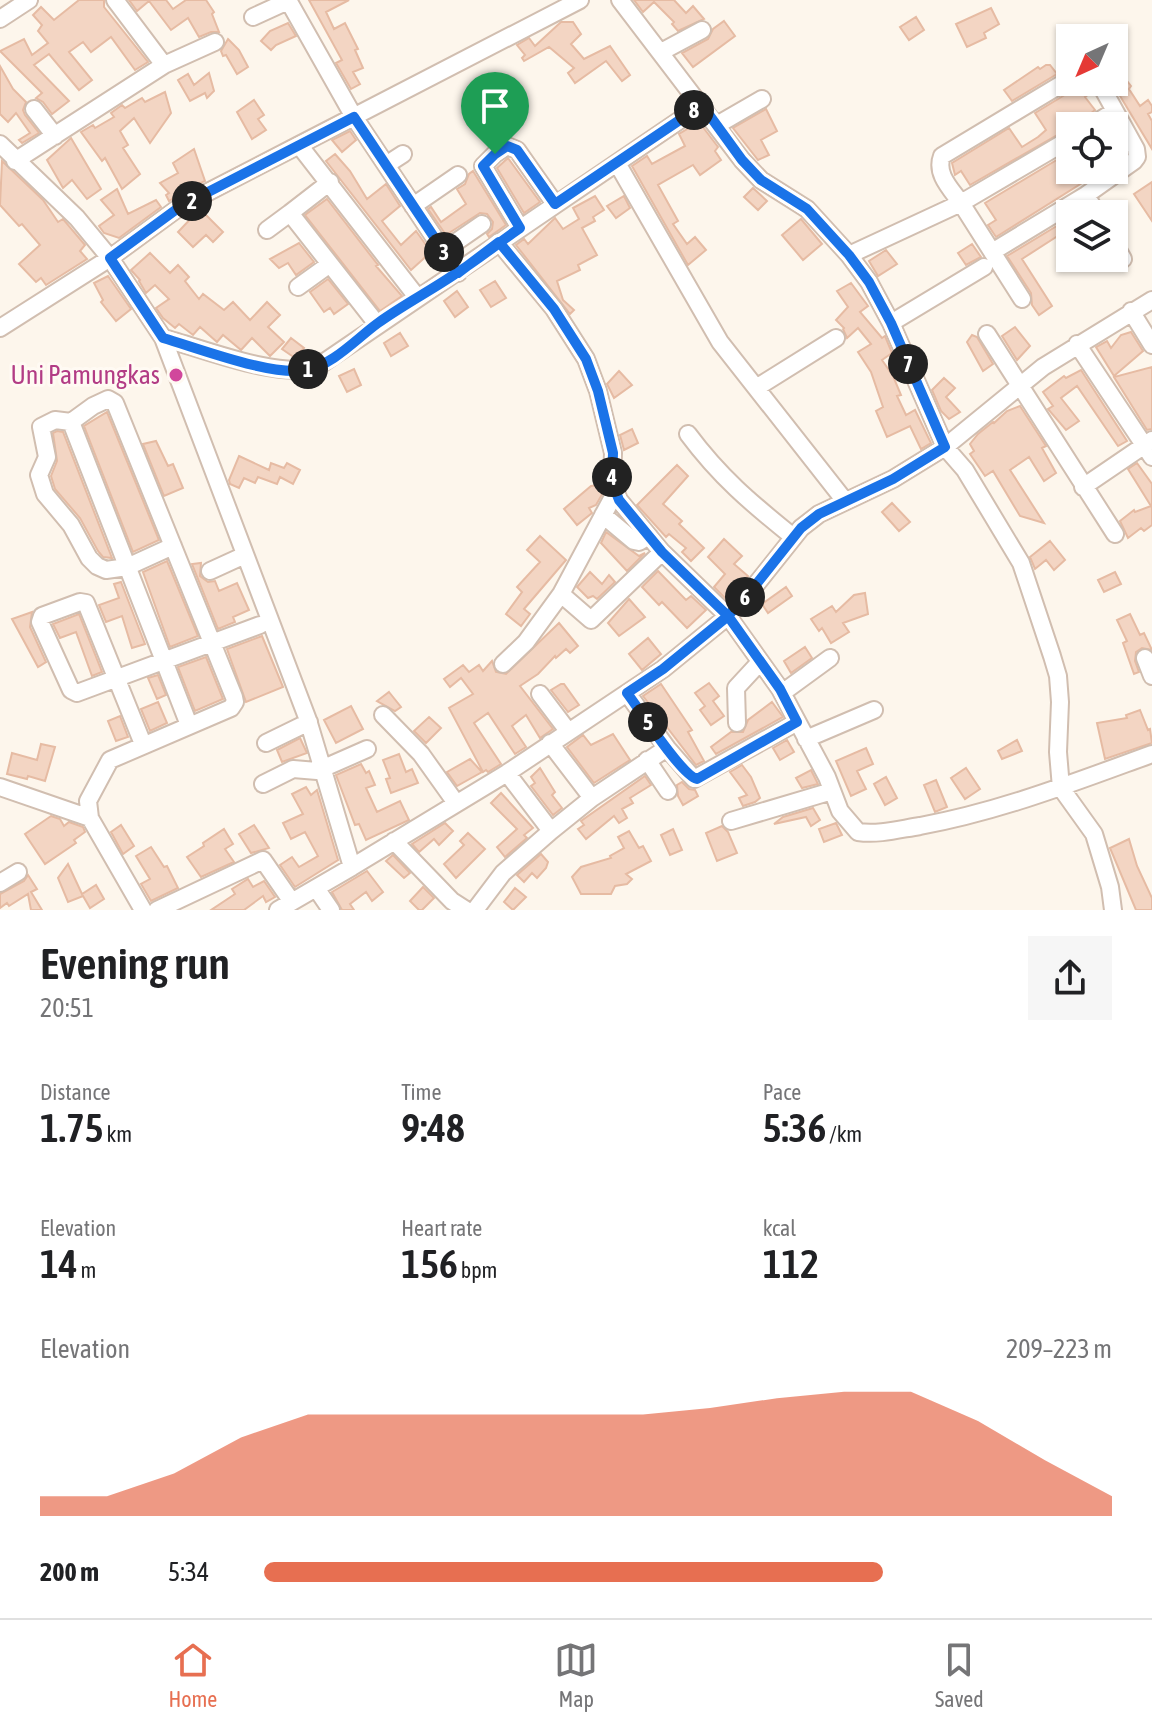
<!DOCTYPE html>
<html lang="en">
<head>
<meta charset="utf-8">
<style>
  body { margin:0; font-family:"Asap Condensed",sans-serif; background:#f6f6f6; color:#202124; height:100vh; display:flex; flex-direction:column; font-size:30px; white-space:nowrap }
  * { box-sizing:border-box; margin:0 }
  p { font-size:26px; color:#757577 }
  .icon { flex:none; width:44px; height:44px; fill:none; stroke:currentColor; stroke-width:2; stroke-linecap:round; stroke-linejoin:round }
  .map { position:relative; height:910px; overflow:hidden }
  .sheet { display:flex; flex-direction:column; background:#fff; flex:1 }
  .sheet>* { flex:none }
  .needle { width:52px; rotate:224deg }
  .buttons { position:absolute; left:1056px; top:24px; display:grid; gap:16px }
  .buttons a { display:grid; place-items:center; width:72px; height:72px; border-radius:0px; background:#fff; box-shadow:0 2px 6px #0004; font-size:40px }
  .pin { position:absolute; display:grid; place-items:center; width:68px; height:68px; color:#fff; margin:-82px -34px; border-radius:50% 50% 50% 0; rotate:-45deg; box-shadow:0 0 8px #0007 }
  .pin .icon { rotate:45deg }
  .km { position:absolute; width:40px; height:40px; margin:-20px; border-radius:50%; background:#222; color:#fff; font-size:22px; line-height:40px; text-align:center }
  .round { display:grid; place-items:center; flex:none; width:84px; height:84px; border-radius:0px; background:#f6f6f6 }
  .summary { display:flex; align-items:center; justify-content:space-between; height:136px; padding:0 40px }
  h1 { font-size:44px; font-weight:600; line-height:60px }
  .figures { display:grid; grid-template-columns:repeat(3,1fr); gap:12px; height:136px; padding:8px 40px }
  .figures div { display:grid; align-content:center }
  .figures b { font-size:40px; font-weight:600 }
  .figures small { font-size:22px; font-weight:400 }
  .figures p { font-size:22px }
  .chart { height:224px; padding:16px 40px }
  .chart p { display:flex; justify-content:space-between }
  .chart svg { width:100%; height:144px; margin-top:8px; fill:#e76f51; opacity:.7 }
  ul { padding:0 40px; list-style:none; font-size:26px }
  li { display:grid; grid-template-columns:128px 96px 1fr; align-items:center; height:60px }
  li i { height:20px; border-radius:10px; background:#e76f51 }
  .tabs { display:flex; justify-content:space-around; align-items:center; height:112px; border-top:2px solid #e0e0e0; background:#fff; font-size:22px; color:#757577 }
  .tabs a { display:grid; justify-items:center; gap:4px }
  .tabs .current { color:#e76f51 }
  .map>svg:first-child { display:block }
</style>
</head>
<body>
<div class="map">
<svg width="1152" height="910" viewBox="0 0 1152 910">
  <rect width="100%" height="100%" fill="#fdf6ec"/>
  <path fill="#f3d5c3" stroke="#e6bba3" stroke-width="2" d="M79,0H104V7L148,62L135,70L111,37L91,52L83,42L69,52L92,80L79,90L49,54L34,65L69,101L52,114L43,102L36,98L42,93L0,51L24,39L32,55L48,43L38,31L42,25L33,15L41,7L54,20Z
    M129,0H166L173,9L186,0H206L214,12L212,14L219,32H211L199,37L188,18L171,30L149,1L137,11Z
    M309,0H349L326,12L334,29L345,23L358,49L355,50L363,68L353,72L360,84L351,89L336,63L342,60Z
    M634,0H674L686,13L693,6L704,19L678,31L672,24L674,22L654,2L643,12Z
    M991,8L999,24L984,33L986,38L967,47L956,24Z
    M916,17L924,30L909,40L900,27Z
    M724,21L735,36L693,67L682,53L708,39L713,29Z
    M561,22H573L581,34L571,44L584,59L610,46L630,75L622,81L606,61L575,83L568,73L574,68L549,47L524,61L522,58L525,55L517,45L529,38L535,46Z
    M288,23L296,36L276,45L271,50L261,41L270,31Z
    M228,39L239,50L248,67L237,74L226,55L223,56L221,51Z
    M1046,65H1050L1057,74L1012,101L1004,90L1038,67L1040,69Z
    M0,66L13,89L26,102L23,110L25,115L39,133L22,143L19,140L30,133L16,113L8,122L0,114Z
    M209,73L214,91L207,98L205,93L190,101L178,80L188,74L194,85Z
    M1124,77L1131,86L1129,89L1140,106L1148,100L1152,106V112L1148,114L1152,121V149L1114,86Z
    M1080,82H1088L1092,92L1085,97L1095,110L1080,122L970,185L961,171L955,175L952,163L1009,128L1022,147L1038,137L1046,130L1035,113L1076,88Z
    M165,92L171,113L150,143L134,118L120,131L128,145L123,148L140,174L122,189L105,158L102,161L81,132L93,125L95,128L114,117L111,113L122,105L125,108L142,98L145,102Z
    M254,100L264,115L258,119L266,130L252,139L237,112Z
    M766,109L777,131L761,140L769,155L758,160L733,128Z
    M699,122L718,147L715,151L721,160L700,175L693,165L658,185L678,221L673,224L687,244L695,237L706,250L688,265L632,166L647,156L652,164L685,146L679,134Z
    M350,131L356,140L342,152L332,140Z
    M71,138L101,189L87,199L72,180L63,188L47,160Z
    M194,149L205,181L180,192L182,193L169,201L166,195L169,193L160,183L178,173L173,163Z
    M1070,152V170H1096L1098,173L996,237L988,225L996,220L985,203Z
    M335,154L350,171L367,199L386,184L400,206L382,221L401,245L416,231L431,252L411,270L326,161Z
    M508,158L540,202L524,213L497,168Z
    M2,161L43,200L58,222L63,219L85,245L80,251L87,259L46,285L41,278L36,282L19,264L40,245L22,224L19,226L0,205Z
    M473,171L506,225L489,237L487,234L492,229L493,222L487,214L480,213L446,235L428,209L431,207L441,222L466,204L457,189L465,184L469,174Z
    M1152,182V221L1134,194Z
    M753,188L767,201L758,210L744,197Z
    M117,189L128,214L156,200L161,207L119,238L104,233L99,226L114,215L101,200Z
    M595,196L604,210L593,217L595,221L582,228L597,255L578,265L580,270L557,281L563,300L574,310L570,314L516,245L524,239L528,244L555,218L563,229L579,219L573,208Z
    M624,196L630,208L616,218L607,206Z
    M327,199L378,265L376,266L402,296L380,311L305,215Z
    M200,209L223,232L213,242L206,235L193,247L178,232Z
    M1070,218V228L1022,259L1052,306L1039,315L1032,305L1031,293L1007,256Z
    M801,219L822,244L803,260L782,235Z
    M299,243L314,262L296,275L288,263L279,268L270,259Z
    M972,244L981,257L966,265L958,253Z
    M886,250L897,264L878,276L869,261Z
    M150,253L170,273L178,265L189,277L185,281L199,299L203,294L224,310L233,302L250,320L267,302L280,315L268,327L284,342L270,356L252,338L241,350L223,335L217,342L200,327L193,335L179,324L175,328L163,318L156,308L169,299L155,285L146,293L139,281L140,280L131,270Z
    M108,276L131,309L116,321L101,302L103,300L94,283Z
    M328,279L348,304L334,314L330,308L324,312L310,292Z
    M495,281L506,298L491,307L480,290Z
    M851,283L868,306L860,312L882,338L885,336L892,353L882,360L893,376L901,395L897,396L906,415L915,410L931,443L921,449L910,426L887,437L876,411L883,407L871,372L858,352L871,344L858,328L847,338L843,329L844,328L836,320L848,307L837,291Z
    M457,291L468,307L455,317L444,301Z
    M1015,327L1030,346L1017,360L1002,336Z
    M1131,332L1143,351L1114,376L1096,347L1107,341L1111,348L1121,335Z
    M400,333L408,346L391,356L384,343Z
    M972,335L977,337L993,364L983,371L967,342Z
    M291,338L304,348L295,358L282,349Z
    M1152,367V429L1147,430L1114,377Z
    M354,369L361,385L347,392L339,376Z
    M1081,370L1127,441L1118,446L1077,386L1061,398L1079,421L1066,430L1048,409L1053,406L1043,392L1064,376L1066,378Z
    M619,371L632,385L614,398L607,384Z
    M944,378L955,388L946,397L960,412L949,419L941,411L932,390Z
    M1020,406L1046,446L1042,448L1056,473L1044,481L1029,457L1010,470L1044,523L1020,516L993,471L985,476L970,454L974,451L970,444L978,434L993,422L994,423L1007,411Z
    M107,412L159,540L133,552L84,426Z
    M632,429L638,443L624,450L620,435Z
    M57,431L63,432L112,558L103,557L98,551L80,518L55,489L51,476L57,461L53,433Z
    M156,441L168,466L173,464L183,488L164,496L143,444Z
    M239,456L269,470L271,463L284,468L287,463L300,470L293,484L280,477L277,484L258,477L255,483L244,478L239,488L230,484L229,480Z
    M1137,463L1152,484V525L1144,531L1141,528L1128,538L1120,521L1134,510L1135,512L1151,506L1128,469Z
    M677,465L688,476L663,504L682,521L679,524L704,548L691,561L682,552L686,548L669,534L666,537L637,505Z
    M602,485L604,491L596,505L589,508L592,513L577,525L564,509L591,486Z
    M892,503L910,522L899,531L882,512Z
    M606,532L639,556L645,553L627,571L601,543Z
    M540,536L566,560L524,609L530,614L521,626L506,614L522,592L517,587L540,562L527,550Z
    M724,539L742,556L734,564L748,576L727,600L714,587L725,574L708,557Z
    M1050,541L1065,560L1054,570L1046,560L1035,569L1030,557Z
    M167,561L198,636L170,647L143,572Z
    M201,563L200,576L208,582L215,581L219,591L237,583L249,610L233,617L235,622L218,629L192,564Z
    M658,571L686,600L691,596L706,610L687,628L662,602L659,605L642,587Z
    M590,572L602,584L609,575L615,582L597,599L593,596L588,598L577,587Z
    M1115,572L1121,584L1104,592L1098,580Z
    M121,582L145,644L132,648L122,616L106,622L99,605L119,598L114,584Z
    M786,587L792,596L768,613L762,604Z
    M865,593L868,614L843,623L849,632L831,643L822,628L819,631L811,619L832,606L836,612L854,595Z
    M629,599L645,617L619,636L608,623Z
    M32,612L30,627L46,662L38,667L12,619Z
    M79,614L102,672L92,676L76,632L60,638L53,624Z
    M1130,614L1140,635L1144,633L1152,650L1142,648L1136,652L1135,661L1139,672L1134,674L1123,643L1127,641L1117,620Z
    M559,623L578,646L570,653L566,649L556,658L555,656L538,674L520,686L553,729L540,738L526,715L512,726L526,747L515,754L488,713L474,723L501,764L488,772L486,770L483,772L449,708L473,694L461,678L450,687L444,679L463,665L469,672L479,665L483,671L492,661L496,672L506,674Z
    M262,636L283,687L246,702L227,649Z
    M648,638L661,654L642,670L629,654Z
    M805,647L812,658L791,673L784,661Z
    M206,657L223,699L195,711L178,667Z
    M158,675L166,695L157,699L148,678Z
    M709,683L719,696L713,701L724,716L711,725L700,710L705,706L695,693Z
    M561,684H564L579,705L568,712L551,690Z
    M661,684L692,730L688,732L704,761L696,765L643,696Z
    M389,692L401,707L395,711L377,701Z
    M158,702L167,723L150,731L141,709Z
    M772,702L783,717L716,754L711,747L731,732H743L748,720Z
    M351,706L363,729L336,743L324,720Z
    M1140,710L1148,730L1150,729L1152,743L1105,759L1097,723L1127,718L1126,715Z
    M120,716L128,737L116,741L108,721Z
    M429,717L441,728L426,743L414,731Z
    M613,734L630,760L594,783L567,747L583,735L591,745Z
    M300,738L307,753L282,762L277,750Z
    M787,740L794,752L780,760L773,748Z
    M1017,740L1022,751L1002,759L998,751Z
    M41,744L55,747L45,781L28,776L27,779L7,774L12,753L37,760Z
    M866,748L873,764L857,771L866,789L851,796L836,761Z
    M399,754L406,772L412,769L418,783L391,793L386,779L390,778L383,760Z
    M470,759L482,772L457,786L447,772Z
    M361,764L366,773L369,771L375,785L366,788L377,812L400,801L409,820L366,840L359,824L355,825L336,775Z
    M742,765L751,777L760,798L755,802L743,806L739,798L747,795L730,772Z
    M540,768L555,792L552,795L562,808L553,815L531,786L535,783L531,777Z
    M966,768L980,789L965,799L951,778Z
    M811,770L818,784L802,788L796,778Z
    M645,776L651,785L630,798L633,803L622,809L627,818L619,823L614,816L586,839L578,829L584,825L581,821Z
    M886,777L897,798L885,805L874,784Z
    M936,780L947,807L935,812L924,785Z
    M682,782L689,789L695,790L698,796L683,805L678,796L677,785Z
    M306,787L311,795L317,790L338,860L295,887L280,865L292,857L299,867L318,856L305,832L291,839L283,823L303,814L292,794Z
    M501,793L533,828L524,835L527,838L505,857L497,847L517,829L491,803Z
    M813,808L820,820L811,826L806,817L774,824L783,817Z
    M51,816L60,819L64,826L69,822L83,827L85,832L74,840L76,843L45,864L25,834Z
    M445,823L453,831L439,845L434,839L419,852L412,844Z
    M836,823L842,835L824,842L819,829Z
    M121,825L134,846L123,854L111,832Z
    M254,825L269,848L251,853L239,834Z
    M722,826L728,832L737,853L717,861L706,833Z
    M224,829L233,844L225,849L234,862L201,877L187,857L204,846L203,843Z
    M673,829L682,850L670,855L661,835Z
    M629,831L639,848L643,846L651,861L626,874L632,879L627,884L615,886L611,894H581L572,877L581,867L611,858L610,856L624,848L618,837Z
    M468,833L485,849L456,878L444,864L464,845L460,841Z
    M1129,839L1137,866L1152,898V910H1136L1110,848Z
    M151,847L164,867L167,866L178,888L151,901L141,884L150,879L136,856Z
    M541,854L548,862L546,868L537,878L532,873L524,882L517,875Z
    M393,855L410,873L404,878L386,861Z
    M68,864L82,894L96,885L104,899L90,908L83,896L68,902L58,878Z
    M367,871L383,892L372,901L366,892L350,904L354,910H342L332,892Z
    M28,875L37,889L31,892L42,910H31L28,894L9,906L7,903L0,908V894L24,881Z
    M248,879L253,887L264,881L275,897L266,902L263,896L244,910H211L235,894L232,889Z
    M423,887L434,898L422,910H419L410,901Z
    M515,888L526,897L513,910L504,902Z"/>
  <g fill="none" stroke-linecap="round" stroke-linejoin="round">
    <g stroke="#d1beb0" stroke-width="20">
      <path id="minor" d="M115,0L164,65L215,42
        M288,0L354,117L458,273
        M620,0L742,160L761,180L807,209L849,255L869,282L891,323L945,447L1043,367L1152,300
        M253,17L288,1
        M0,19L29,0
        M661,52L702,30
        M1099,82L1115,111
        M34,109L55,136
        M717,125L762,99
        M0,144L77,218L110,258L163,338L308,720L352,867L278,910
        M15,161L164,65
        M617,163L720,342L845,501
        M386,165L403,154
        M330,182L290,213L377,324
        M1086,195L1097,214
        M413,206L458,175
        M520,228L483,166L495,154L507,146L517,150L555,204
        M267,230L290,213
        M499,242L554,309L586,359L598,391L613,453L612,482L619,500L662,552L728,616L754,587L801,528L819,514L893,479L945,447L965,470L1021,563L1052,656L1058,676L1060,702L1058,752L1061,788L1094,834L1110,887L1113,910
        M1114,243L1123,259
        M443,251L482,224
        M992,252L1086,195L1134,161L1137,157L1136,149L1115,111L1090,126
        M849,255L961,203C951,189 935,174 942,156L1070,79
        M298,287L330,264
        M417,297L299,145L580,0
        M1022,299L961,203L1070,139
        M1131,311L1152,345
        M891,323L984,267
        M0,328L110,258L181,206L299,145
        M987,334L1115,534
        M163,338C205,349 277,379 317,367L702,105
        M1077,344L1152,457
        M756,388L836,338
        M71,422L189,725
        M688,434C720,477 751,503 792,536
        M1083,487L1152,440
        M615,493L561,594L591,620L662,552
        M603,515L634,541L639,542L649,536
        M210,571L245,555
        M1145,658L1152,676
        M503,664L526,642L561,594
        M627,693L667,748L694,779L797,722
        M782,693L830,658
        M540,694L568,731
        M383,715L421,754L456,803
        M737,723L736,688L760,662
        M806,739L874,710
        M266,743L309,722
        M550,743L592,798
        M143,744L86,603L80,602L42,616L40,622L71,690L77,693L260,625
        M647,760L668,791
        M507,773L551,831
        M263,784L293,769L317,771L367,749
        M0,787L90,818
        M731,821L832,791
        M394,841L452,901L466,910
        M352,867L507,773L663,669L728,616L780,689L827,777L840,811L858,832C879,835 900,829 920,826C1001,811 1075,782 1152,754
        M0,883L18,872
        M316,888L331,910
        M143,910L90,818L88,801L110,760L231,708L235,702L234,697L115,403L108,399L93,406L71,422L55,420L41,427L47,457L39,475L45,494L71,525L89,558L97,566L106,570L127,567L173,546
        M157,910L263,860L292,902
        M475,910L503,873L551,831L592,798L667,748"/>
    </g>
    <use href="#minor" stroke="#fff" stroke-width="16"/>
  </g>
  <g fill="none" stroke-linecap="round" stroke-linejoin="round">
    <g stroke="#fff" stroke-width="16">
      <path id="route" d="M495,154L483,166L520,228C498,243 478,260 455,274C430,291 403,305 378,323C356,339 333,365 306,370C273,377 198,348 163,338L110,258L181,206L354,117L458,273L499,242L554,309L586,359L598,391L613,453L612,482L619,500L662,552L728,616L663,669L627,693C640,710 681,775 697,779L797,722L780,689L728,616L754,587L801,528L819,514L893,479L945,447L891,323L869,282L849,255L807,209L761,180L742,160L702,105L555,204L517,150L507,146L495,154"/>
    </g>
    <use href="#route" stroke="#1a73e8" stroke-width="10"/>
  </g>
  <circle fill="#d1479c" stroke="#fffaf3" stroke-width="3" cx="176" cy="375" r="8"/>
  <g text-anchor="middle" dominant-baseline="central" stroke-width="6" stroke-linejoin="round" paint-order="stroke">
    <g font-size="26" fill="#b23c85" stroke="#fffaf3" text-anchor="end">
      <text x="160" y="375">Uni Pamungkas</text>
    </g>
  </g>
</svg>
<div class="buttons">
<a><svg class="needle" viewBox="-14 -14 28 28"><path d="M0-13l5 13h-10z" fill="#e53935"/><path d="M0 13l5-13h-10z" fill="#757577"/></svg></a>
<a><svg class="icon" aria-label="locate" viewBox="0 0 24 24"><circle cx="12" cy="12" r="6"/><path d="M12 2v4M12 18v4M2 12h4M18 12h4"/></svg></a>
<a><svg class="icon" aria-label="layers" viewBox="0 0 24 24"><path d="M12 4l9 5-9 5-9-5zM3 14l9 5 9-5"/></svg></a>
</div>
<div class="pin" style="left:495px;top:154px;background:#1e9e55"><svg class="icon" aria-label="arrive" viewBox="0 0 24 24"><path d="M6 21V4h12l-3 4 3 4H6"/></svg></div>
<b class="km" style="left:308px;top:369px">1</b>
<b class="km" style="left:192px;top:201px">2</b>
<b class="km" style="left:444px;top:252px">3</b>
<b class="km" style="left:612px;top:477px">4</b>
<b class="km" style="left:648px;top:722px">5</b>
<b class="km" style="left:745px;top:597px">6</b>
<b class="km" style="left:908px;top:364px">7</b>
<b class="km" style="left:694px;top:110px">8</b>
</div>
<section class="sheet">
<div class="summary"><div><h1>Evening run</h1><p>20:51</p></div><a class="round"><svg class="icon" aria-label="share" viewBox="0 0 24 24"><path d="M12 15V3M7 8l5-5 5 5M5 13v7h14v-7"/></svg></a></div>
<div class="figures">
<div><p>Distance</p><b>1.75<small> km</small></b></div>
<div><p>Time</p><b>9:48</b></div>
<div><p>Pace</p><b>5:36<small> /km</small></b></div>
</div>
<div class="figures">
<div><p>Elevation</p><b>14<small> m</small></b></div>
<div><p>Heart rate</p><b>156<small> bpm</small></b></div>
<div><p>kcal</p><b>112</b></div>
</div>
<div class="chart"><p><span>Elevation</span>209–223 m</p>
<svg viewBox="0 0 160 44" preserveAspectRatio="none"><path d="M0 44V38L10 38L20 31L30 20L40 13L50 13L60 13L70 13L80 13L90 13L100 11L110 8L120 6L130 6L140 15L150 27L160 38V44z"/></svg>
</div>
<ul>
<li><b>200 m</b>5:34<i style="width:73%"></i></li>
</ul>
</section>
<nav class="tabs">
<a class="current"><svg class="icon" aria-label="home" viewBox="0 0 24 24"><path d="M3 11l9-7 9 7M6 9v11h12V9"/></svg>Home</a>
<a><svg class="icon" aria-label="map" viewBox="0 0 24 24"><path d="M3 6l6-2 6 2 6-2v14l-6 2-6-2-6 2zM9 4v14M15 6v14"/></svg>Map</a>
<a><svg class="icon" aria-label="saved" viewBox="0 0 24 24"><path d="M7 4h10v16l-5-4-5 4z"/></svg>Saved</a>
</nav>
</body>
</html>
